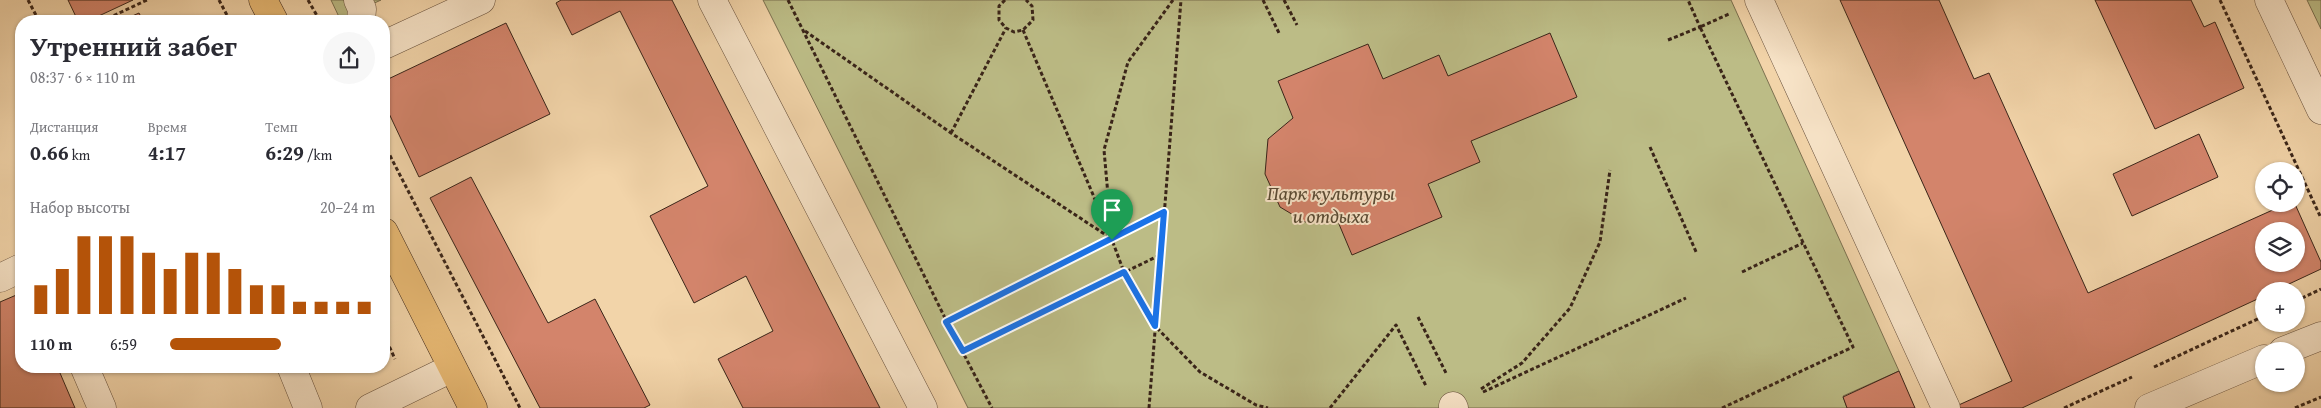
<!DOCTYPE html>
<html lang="ru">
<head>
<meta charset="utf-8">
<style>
  body { margin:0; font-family:"Gentium Book Plus",serif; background:#f7f7f7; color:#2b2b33; height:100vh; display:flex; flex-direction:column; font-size:19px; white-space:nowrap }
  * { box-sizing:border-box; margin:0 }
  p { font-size:16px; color:#7c7c81 }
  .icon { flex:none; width:28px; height:28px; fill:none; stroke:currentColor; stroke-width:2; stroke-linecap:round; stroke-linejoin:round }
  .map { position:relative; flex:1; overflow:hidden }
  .side { position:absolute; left:15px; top:15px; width:375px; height:358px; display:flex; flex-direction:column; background:#fff; border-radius:20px; box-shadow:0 1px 4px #0004 }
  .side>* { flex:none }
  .tools { position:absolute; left:2255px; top:162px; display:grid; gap:10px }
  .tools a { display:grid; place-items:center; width:50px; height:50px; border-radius:50%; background:#fff; box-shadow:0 1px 4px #0004; font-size:25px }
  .pin { position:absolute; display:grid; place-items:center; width:42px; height:42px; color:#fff; margin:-51px -21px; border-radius:50% 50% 50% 0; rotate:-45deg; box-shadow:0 0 5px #0007 }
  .pin .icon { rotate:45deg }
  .round { display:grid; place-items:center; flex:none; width:52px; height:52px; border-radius:26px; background:#f7f7f7 }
  .head { display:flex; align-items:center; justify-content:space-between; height:85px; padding:0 15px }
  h1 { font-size:28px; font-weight:700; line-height:38px }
  .stats { display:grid; grid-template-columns:repeat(3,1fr); gap:8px; height:85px; padding:5px 15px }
  .stats div { display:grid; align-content:center }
  .stats b { font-size:21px; font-weight:700 }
  .stats small { font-size:14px; font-weight:400 }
  .stats p { font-size:14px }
  .chart { height:140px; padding:10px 15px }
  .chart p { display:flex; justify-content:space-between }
  .chart svg { width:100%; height:90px; margin-top:5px; stroke:#b45309; stroke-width:6 }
  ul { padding:0 15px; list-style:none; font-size:16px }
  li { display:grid; grid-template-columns:80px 60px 1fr; align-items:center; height:38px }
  li i { height:12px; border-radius:6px; background:#b45309 }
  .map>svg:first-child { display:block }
</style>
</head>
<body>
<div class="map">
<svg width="2321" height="408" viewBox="0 0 2321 408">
  <rect width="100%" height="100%" fill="#f2d4a9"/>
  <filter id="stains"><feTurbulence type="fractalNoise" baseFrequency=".004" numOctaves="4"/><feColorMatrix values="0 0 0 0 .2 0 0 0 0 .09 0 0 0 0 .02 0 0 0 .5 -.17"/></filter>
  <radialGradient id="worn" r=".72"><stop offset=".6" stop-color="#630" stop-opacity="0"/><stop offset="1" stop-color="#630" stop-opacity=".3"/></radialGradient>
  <path fill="#bcbc86" stroke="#7b7050" d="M331,0H381L340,19Z
    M763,0H1731L1899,371L1843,396L1847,408H968Z
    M2307,0H2321V29Z"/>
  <path fill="#d3846b" stroke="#3a2519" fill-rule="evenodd" d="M68,0H133L88,21H78Z
    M561,0H672L880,408H743L718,359L773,331L746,276L694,303L650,216L708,186L620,11L572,35L556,3Z
    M1840,0H1939L1974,79L1989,73L2088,293L2286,204H2295L2321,262V269L2274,291H2264V296L2022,408H1952L2012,381ZM2264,231H2296V264H2264Z
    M2095,0H2191L2204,27L2215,22L2244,88L2155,129Z
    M139,13L143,21H121Z
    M506,23L550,114L419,177L384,103V81Z
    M1550,33L1577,97L1471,141L1480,162L1428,184L1442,217L1352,255L1336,217L1305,222L1280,207L1265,174L1268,139L1293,118L1278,81L1368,44L1383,79L1439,55L1448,76Z
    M2199,134L2218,177L2132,216L2113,174Z
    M471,177L548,323L595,299L650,405L644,408H540L430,198Z
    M21,293V366H57L75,408H0V302Z
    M1899,371L1915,408H1847L1843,397Z"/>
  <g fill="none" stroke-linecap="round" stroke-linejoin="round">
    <g stroke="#68513d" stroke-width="29">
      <path id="minor" d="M358,0L362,9L361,21
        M712,0L923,408
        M1759,0L1946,408
        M2269,0L2321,110
        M384,45L481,0
        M0,278L21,268
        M2283,351L2321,336
        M84,366L102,408
        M291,366L308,408
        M1453,406L1454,408
        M370,408L452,368
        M2149,408L2264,359"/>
    </g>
    <g stroke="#3a2519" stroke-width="29">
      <path id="major" d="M263,0L274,21
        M384,232L473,408"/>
    </g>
    <path stroke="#3a2519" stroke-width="3" stroke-dasharray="4 2.5" stroke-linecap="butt" d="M28,0L39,21
      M219,0L230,21
      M308,0L320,21
      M788,0L947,322L992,408
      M1005,0L999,6V20L1006,28L1014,32L1023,30L1033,20L1032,6L1026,0
      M1173,0L1128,62L1104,150L1112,240L1124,272L1155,326L1200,372L1256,405L1268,408
      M1263,0L1279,33
      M1284,0L1297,25
      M2220,0L2321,218
      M102,21L147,0
      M1023,30L1111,237
      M805,31L951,133L1112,239
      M1668,40L1700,27L1688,0
      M951,133L1006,28
      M384,144L520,408
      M1650,147L1697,254
      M1742,272L1803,243
      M2296,301L2321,289
      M1418,317L1447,375
      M947,322L1164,213
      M384,335L395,359
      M963,351L1160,255
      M2154,367L2264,316
      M1481,389L1522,363L1570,308L1600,242L1610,170
      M1483,392L1686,298
      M1149,408L1181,0
      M1330,408L1396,325L1426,386
      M1722,408L1853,347L1700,27L1729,14
      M2064,408L2132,377
      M2295,408L2321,397"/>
    <use href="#minor" stroke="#f7e3c7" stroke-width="28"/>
    <use href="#major" stroke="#e9ba74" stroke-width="28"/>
  </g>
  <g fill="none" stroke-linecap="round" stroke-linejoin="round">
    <g stroke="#fff" stroke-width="10">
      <path id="route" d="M1164,212L1155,326L1124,272L963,351L946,322Z"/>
    </g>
    <use href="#route" stroke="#1a73e8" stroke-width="6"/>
  </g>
  <g text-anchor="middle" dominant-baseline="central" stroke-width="4" stroke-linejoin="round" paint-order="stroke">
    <g font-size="20" font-style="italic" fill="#5a4b34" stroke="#f7e3c7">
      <text x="1331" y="192">Парк культуры<tspan x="1331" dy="23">и отдыха</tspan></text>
    </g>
  </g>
  <rect width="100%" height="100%" filter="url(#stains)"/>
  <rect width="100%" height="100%" fill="url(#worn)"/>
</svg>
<div class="tools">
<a><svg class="icon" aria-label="locate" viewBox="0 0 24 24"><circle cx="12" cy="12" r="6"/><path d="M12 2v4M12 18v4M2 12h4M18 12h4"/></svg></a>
<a><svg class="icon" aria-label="layers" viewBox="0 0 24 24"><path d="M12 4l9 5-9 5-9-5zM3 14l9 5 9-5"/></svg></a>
<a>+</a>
<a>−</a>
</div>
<div class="pin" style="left:1112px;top:240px;background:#1e9e55"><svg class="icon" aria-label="arrive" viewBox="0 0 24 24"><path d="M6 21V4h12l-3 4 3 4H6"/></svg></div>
<section class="side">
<div class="head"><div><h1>Утренний забег</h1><p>08:37 · 6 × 110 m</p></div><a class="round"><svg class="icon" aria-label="share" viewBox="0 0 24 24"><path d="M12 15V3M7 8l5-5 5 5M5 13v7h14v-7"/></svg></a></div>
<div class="stats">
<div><p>Дистанция</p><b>0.66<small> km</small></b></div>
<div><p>Время</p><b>4:17</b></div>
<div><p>Темп</p><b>6:29<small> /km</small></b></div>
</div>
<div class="chart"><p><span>Набор высоты</span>20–24 m</p>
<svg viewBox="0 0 160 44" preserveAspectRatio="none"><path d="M5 44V30M15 44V22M25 44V6M35 44V6M45 44V6M55 44V14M65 44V22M75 44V14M85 44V14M95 44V22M105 44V30M115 44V30M125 44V38M135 44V38M145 44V38M155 44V38"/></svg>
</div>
<ul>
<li><b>110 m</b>6:59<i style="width:54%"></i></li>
</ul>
</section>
</div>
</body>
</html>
